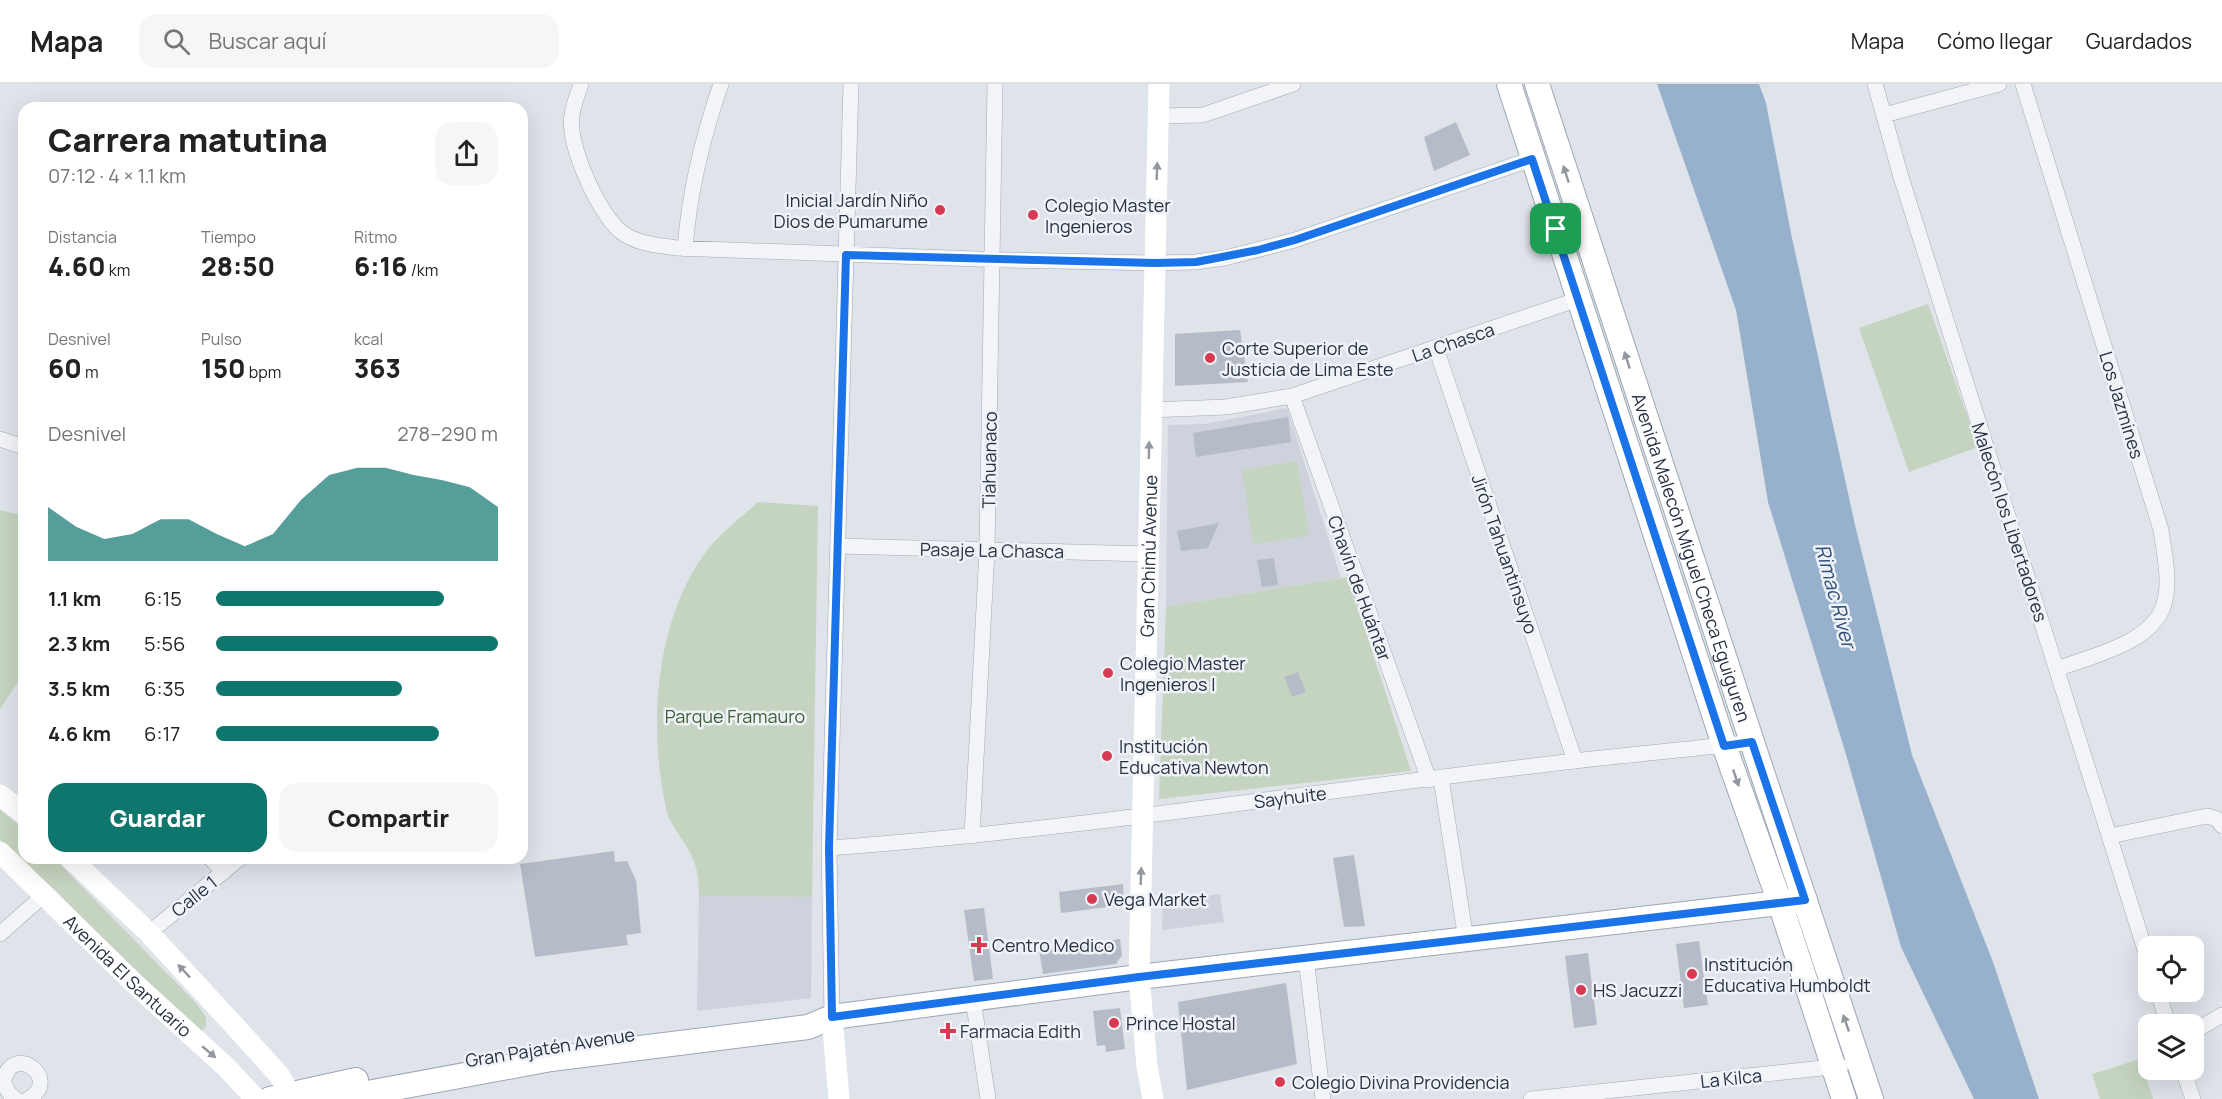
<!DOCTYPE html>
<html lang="es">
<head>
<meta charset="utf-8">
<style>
  body { margin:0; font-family:Manrope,sans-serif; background:#f6f6f6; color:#222; height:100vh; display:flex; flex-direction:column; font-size:22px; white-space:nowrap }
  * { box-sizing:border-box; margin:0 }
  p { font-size:20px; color:#767676 }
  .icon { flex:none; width:33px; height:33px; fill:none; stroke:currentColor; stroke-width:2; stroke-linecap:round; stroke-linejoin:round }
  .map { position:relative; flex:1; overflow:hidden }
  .side { position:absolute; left:18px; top:18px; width:510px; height:762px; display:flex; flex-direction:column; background:#fff; border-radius:18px; box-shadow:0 6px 24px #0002 }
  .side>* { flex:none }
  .buttons { position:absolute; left:2138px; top:852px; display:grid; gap:12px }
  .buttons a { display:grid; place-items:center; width:66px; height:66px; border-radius:12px; background:#fff; box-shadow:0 6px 24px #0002; font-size:30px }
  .pin { position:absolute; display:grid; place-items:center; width:51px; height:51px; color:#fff; margin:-26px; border-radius:12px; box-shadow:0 3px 9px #0006 }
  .round { display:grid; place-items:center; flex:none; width:63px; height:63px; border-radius:18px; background:#f6f6f6 }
  .head { display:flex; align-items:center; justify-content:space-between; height:102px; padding:0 30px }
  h1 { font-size:33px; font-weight:800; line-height:45px }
  .metrics { display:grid; grid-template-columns:repeat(3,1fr); gap:9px; height:102px; padding:6px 30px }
  .metrics div { display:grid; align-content:center }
  .metrics b { font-size:26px; font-weight:800 }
  .metrics small { font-size:16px; font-weight:400 }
  .metrics p { font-size:16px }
  .chart { height:168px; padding:12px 30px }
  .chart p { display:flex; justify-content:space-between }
  .chart svg { width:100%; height:108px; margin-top:6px; fill:#0f766e; opacity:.7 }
  .button { display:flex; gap:12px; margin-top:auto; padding:12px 30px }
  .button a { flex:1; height:69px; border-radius:18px; background:#0f766e; color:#fff; font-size:24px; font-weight:800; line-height:69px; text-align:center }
  .button a+a { background:#f6f6f6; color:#222 }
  ul { padding:0 30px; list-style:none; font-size:20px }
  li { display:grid; grid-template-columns:96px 72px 1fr; align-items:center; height:45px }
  li i { height:15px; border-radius:8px; background:#0f766e }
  header { display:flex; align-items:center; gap:36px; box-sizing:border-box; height:84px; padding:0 30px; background:#fff; border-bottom:2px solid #e0e0e0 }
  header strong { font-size:28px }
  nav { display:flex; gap:33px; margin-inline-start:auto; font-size:21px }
  .search { width:420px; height:54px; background:#f6f6f6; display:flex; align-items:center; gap:15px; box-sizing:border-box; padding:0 21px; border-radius:18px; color:#767676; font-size:22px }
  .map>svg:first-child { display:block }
</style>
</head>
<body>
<header>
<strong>Mapa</strong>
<div class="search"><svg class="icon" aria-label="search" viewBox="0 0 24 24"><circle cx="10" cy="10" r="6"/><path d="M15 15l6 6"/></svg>Buscar aquí</div>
<nav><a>Mapa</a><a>Cómo llegar</a><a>Guardados</a></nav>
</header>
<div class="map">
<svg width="2222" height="1015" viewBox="0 0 2222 1015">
  <rect width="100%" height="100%" fill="#dfe3ea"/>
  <path fill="#cdd2dc" d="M1287,324L1341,494L1166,523L1168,341L1205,340Z
    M1220,810L1224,838L1162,846L1163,817Z
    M699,812L812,813L811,914L697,927Z"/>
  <path fill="#c5d4c0" d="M1928,220L1978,363L1909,388L1859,244Z
    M1297,377L1309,452L1253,460L1242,386Z
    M758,418L818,422L812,813L699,812C699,801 698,790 695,780C689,760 670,744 666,724C648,641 655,534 708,465C722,448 742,433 758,418Z
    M0,426L24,432V589L0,625Z
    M1348,493L1411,687L1159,715L1166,523Z
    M0,726L24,745V774H54L194,917L206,933V942L200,948L140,894L56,807L0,756Z
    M2140,975L2153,1015H2100L2092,990Z"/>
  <path fill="#97b1cc" d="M1657,0H1759L1766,19L1792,154L1855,441L1912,671L1993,878L2039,1015H1974L1901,863L1845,667L1768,418L1736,226Z"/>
  <path fill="#b6bcc7" d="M1456,38L1470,71L1434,87L1424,53Z
    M1240,246L1248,298L1175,302V250Z
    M1288,333L1291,358L1196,373L1193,349Z
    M1219,439L1208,464L1181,467L1177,447Z
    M1274,474L1278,501L1262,503L1257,476Z
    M1298,588L1306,608L1292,613L1284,593Z
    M614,767L615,778L627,777L636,796L641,849L626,851L628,861L535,873L520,780Z
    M1354,771L1365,842L1344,843L1333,774Z
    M1123,800L1124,821L1061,829L1059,808Z
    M984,824L993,895L974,897L964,826Z
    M1120,855L1122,871L1116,880L1043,890L1039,866Z
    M1699,857L1708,921L1684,924L1676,860Z
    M1588,869L1597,941L1574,944L1565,872Z
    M1286,899L1297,980L1187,1006L1178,918Z
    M1120,924L1125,965L1106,968L1105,961L1097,962L1093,927Z"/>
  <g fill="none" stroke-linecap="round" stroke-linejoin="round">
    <g stroke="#a4aab4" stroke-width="16">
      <path id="street" d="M581,0C578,10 573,21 572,31C567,60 598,128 620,147C636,160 657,161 677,164L1004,176L1155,179L1196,178L1225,174L1295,156L1532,75
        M1875,0L1901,93L2148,875
        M2023,0L2161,446C2164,469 2171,497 2164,520C2153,559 2091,572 2057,585
        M1884,31L1999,0
        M1159,32L1203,31L1293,0
        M685,165C689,110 703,52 721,0
        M1436,264L1575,677
        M1292,312L1429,696
        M1150,326L1226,323L1292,312L1579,215
        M0,355L24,363
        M838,462L1147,470
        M1441,694L1466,856
        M972,752L987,466L995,0
        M2110,752L2207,732L2217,735L2222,742
        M829,764C1079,746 1326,705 1575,677C1634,670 1693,665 1752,658
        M210,774L224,788
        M149,849L240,774
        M0,850L45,810
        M1306,874L1323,1015
        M2158,908L2168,940
        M973,915L988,1015
        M832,933L829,764L851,0
        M2193,948L2222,931
        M2183,986L2193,1015
        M0,992C7,1000 5,1009 16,1015
        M4,996C13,957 63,996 28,1015
        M1531,1015L1841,982"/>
    </g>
    <g stroke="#9ea7b6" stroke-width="26">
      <g id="primary">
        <path d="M1509,0L1724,661L1780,819L1844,1015"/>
        <path id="s3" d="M1537,0L1752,658L1871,1015"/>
        <path d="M270,1015L356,996"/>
        <path d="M335,1015L551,975L808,943L832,933L1139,893L1805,816"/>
      </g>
    </g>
    <use href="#street" stroke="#f2f4f7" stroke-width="15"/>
    <g stroke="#fff" stroke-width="21">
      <path d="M0,711L24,730"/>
      <path id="s1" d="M0,768L136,901L226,983L256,1015"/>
      <path d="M70,774L149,849L232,939L279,991L293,1015"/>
      <path d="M832,933L839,1015"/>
      <path id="s2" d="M1153,1015L1147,982L1139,893L1159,0"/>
    </g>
    <use href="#primary" stroke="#fff" stroke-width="24"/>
  </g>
  <defs><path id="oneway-solid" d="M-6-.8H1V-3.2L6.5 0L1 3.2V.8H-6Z" transform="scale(1.5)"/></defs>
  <g fill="#9398a0">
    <use href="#oneway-solid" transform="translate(1157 87) rotate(-88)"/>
    <use href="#oneway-solid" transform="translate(1566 90) rotate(-108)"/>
    <use href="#oneway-solid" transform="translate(1627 276) rotate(-108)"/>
    <use href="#oneway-solid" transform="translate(1149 366) rotate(-89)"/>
    <use href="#oneway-solid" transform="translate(1736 694) rotate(71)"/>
    <use href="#oneway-solid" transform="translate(1141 792) rotate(-88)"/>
    <use href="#oneway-solid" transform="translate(184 887) rotate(-133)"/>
    <use href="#oneway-solid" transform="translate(1846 939) rotate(-109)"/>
    <use href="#oneway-solid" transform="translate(209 968) rotate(40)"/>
  </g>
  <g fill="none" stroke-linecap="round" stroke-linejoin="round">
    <g stroke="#fff" stroke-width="12">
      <path id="route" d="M1532,75L1724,662L1752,658L1805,816L1139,893L832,933L829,764L846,171L1155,179L1196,178L1258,166L1295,156Z"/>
    </g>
    <use href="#route" stroke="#1a73e8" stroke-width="8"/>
  </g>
  <g fill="#d83a53" stroke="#eff2f7" stroke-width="2">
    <circle cx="940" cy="126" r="6"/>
    <circle cx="1033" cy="131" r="6"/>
    <circle cx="1210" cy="274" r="6"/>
    <circle cx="1108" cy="589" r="6"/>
    <circle cx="1107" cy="672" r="6"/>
    <circle cx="1092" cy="815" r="6"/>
    <path d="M976 852h6v6h6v6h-6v6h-6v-6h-6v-6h6z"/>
    <circle cx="1692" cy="890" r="6"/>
    <circle cx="1581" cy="906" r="6"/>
    <circle cx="1114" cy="939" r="6"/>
    <path d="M945 938h6v6h6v6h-6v6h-6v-6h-6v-6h6z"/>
    <circle cx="1280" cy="998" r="6"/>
  </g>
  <g text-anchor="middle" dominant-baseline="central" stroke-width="5" stroke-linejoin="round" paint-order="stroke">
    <g font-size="18" fill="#273142" stroke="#eff2f7" text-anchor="start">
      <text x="928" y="116" text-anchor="end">Inicial Jardín Niño<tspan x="928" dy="21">Dios de Pumarume</tspan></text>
      <text x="1045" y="121">Colegio Master<tspan x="1045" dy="21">Ingenieros</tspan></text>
      <text x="1222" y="264">Corte Superior de<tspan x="1222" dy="21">Justicia de Lima Este</tspan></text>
      <text x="1120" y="579">Colegio Master<tspan x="1120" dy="21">Ingenieros I</tspan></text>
      <text x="1119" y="662">Institución<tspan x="1119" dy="21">Educativa Newton</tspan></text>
      <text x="1104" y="815">Vega Market</text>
      <text x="992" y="861">Centro Medico</text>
      <text x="1704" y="880">Institución<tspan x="1704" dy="21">Educativa Humboldt</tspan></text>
      <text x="1593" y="906">HS Jacuzzi</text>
      <text x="1126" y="939">Prince Hostal</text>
      <text x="960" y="947">Farmacia Edith</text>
      <text x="1292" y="998">Colegio Divina Providencia</text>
    </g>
    <g font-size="18" fill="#273142" stroke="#eff2f7">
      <text transform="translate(1453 258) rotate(-19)">La Chasca</text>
      <text transform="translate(2122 321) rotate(73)">Los Jazmines</text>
      <text transform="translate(989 376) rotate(-89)">Tiahuanaco</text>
      <text transform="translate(2010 438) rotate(72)">Malecón los Libertadores</text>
      <text transform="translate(992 466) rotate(1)">Pasaje La Chasca</text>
      <text transform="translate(1505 470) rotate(71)">Jirón Tahuantinsuyo</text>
      <text stroke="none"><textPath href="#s2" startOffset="544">Gran Chimú Avenue</textPath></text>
      <text stroke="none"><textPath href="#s3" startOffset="498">Avenida Malecón Miguel Checa Eguiguren</textPath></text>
      <text transform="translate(1360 504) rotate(70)">Chavín de Huántar</text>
      <text transform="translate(1290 713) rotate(-7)">Sayhuite</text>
      <text transform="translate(194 812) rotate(-39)">Calle 1</text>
      <text stroke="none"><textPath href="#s1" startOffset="178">Avenida El Santuario</textPath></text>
      <text transform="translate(550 963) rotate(-9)">Gran Pajatén Avenue</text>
      <text transform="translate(1731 994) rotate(-6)">La Kilca</text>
    </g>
    <g font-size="18" fill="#3b5f33" stroke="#eff2f7">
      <text x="735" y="632">Parque Framauro</text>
    </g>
    <g font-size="20" font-style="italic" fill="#2e5079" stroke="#eff2f7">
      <text transform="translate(1836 512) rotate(75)">Rimac River</text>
    </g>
  </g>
</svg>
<div class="buttons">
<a><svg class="icon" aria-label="locate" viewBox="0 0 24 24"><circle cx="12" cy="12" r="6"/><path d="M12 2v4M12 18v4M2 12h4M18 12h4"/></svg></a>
<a><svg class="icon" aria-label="layers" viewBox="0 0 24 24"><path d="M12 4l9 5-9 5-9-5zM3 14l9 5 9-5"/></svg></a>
</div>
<div class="pin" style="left:1556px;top:145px;background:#1e9e55"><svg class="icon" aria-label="arrive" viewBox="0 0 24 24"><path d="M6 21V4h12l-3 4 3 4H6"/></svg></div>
<section class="side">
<div class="head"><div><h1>Carrera matutina</h1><p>07:12 · 4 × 1.1 km</p></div><a class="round"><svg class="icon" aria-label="share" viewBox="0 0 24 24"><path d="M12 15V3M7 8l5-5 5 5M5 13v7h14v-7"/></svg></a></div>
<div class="metrics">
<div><p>Distancia</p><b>4.60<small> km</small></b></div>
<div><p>Tiempo</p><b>28:50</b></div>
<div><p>Ritmo</p><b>6:16<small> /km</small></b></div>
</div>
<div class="metrics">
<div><p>Desnivel</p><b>60<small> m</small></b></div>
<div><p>Pulso</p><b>150<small> bpm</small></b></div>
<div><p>kcal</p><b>363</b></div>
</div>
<div class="chart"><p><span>Desnivel</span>278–290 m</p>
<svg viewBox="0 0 160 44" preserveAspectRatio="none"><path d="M0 44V22L10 30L20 35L30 33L40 27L50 27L60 33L70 38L80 33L90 19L100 9L110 6L120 6L130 9L140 11L150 14L160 22V44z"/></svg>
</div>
<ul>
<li><b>1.1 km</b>6:15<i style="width:81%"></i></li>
<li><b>2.3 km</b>5:56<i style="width:100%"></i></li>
<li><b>3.5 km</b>6:35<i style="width:66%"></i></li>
<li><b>4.6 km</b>6:17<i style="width:79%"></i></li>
</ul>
<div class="button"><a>Guardar</a><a>Compartir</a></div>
</section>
</div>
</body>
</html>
